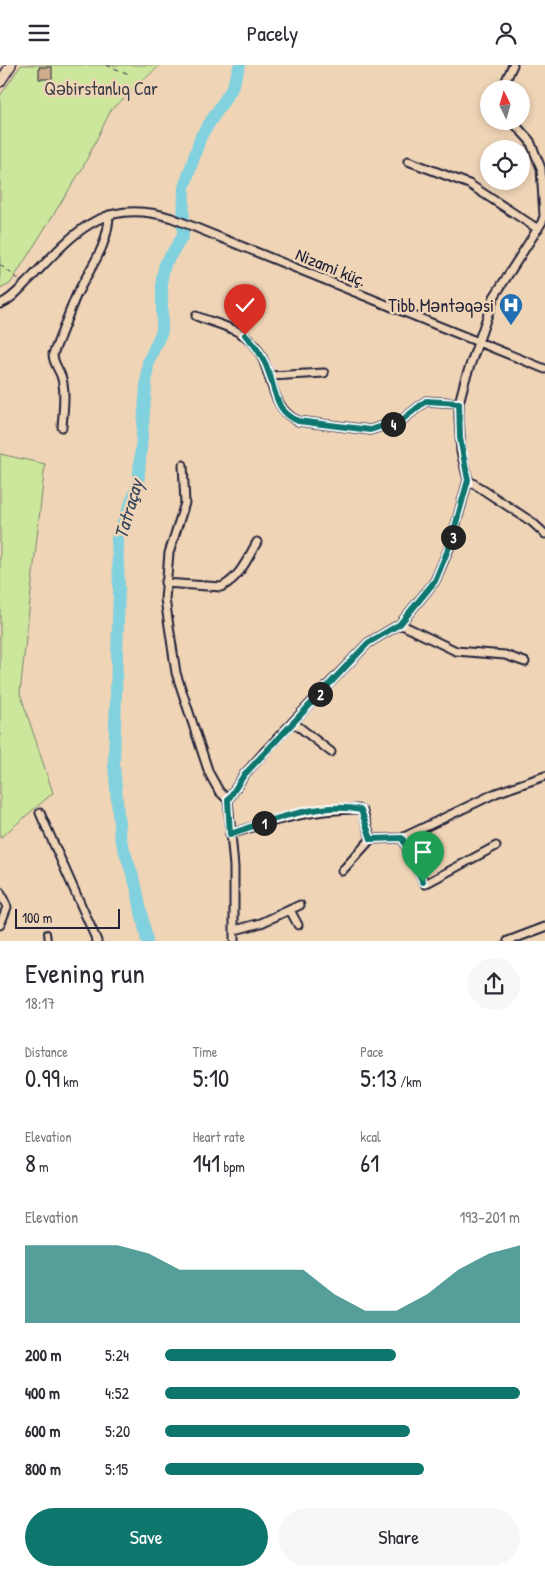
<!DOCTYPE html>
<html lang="en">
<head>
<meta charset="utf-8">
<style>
  body { margin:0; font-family:"Patrick Hand",sans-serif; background:#f7f7f7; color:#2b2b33; height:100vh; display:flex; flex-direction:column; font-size:19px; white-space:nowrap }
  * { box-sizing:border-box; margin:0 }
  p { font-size:16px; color:#7c7c81 }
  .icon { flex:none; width:28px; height:28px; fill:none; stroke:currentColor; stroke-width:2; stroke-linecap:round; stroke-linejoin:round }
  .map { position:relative; height:876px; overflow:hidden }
  .details { display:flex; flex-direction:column; background:#fff; flex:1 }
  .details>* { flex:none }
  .needle { width:32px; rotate:355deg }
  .tools { position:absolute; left:480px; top:15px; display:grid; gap:10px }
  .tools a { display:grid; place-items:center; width:50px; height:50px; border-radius:50%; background:#fff; box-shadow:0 2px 8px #0003; font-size:25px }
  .scale { position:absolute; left:15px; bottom:12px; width:105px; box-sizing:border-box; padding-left:5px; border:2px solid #22223b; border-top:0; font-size:14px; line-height:18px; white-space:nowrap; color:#22223b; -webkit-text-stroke:4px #efd4b6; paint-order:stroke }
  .pin { position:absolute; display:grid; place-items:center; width:42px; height:42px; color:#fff; margin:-51px -21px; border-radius:50% 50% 50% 0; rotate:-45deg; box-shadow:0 0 5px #0007 }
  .pin .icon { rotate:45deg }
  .km { position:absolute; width:25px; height:25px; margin:-12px; border-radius:50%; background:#222; color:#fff; font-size:14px; line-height:25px; text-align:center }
  .round { display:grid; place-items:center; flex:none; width:52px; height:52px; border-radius:26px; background:#f7f7f7 }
  .overview { display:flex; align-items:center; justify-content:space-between; height:85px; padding:0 25px }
  h1 { font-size:28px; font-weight:600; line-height:38px }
  .figures { display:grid; grid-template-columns:repeat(3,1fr); gap:8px; height:85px; padding:5px 25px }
  .figures div { display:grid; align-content:center }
  .figures b { font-size:25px; font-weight:600 }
  .figures small { font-size:14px; font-weight:400 }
  .figures p { font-size:14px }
  .chart { height:140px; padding:10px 25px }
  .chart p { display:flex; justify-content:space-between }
  .chart svg { width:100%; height:90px; margin-top:5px; fill:#0f766e; opacity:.7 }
  .button { display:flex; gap:10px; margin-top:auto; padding:10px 25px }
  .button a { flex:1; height:58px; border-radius:30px; background:#0f766e; color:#fff; font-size:20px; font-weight:600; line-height:58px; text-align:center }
  .button a+a { background:#f7f7f7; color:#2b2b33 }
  ul { padding:0 25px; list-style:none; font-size:16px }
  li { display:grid; grid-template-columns:80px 60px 1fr; align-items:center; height:38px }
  li i { height:12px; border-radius:6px; background:#0f766e }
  header { display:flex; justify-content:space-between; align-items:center; height:65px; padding:0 25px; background:#fff; font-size:22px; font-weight:600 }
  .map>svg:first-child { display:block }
</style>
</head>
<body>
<header><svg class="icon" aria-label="menu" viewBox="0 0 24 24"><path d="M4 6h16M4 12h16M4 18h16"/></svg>Pacely<svg class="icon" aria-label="person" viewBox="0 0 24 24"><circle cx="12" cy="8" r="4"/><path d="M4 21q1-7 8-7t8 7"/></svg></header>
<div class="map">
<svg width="545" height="876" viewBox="0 0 545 876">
  <rect width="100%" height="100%" fill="#efd4b6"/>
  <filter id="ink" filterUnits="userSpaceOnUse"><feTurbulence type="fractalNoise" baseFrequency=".02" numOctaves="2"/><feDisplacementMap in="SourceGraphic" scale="10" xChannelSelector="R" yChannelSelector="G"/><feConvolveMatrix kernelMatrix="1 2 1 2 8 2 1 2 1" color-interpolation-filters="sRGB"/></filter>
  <g filter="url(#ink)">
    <path fill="#cce69c" stroke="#77846c" d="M21,0H160L111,45L82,104L10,219L0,224V31Z
      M0,389L45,399L20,628L53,728L0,773Z"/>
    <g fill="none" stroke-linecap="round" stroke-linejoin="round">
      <path stroke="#82d1de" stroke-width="12" d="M147,876L136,821L120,772L114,699L119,521L117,473L138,420L148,297L162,266V212L165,199L183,171L184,123L201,71L231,25L240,0"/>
    </g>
    <path fill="#cdad8a" stroke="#22223b" d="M39,2H52V14H39Z"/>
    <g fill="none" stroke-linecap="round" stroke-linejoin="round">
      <g stroke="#22223b" stroke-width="8">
        <path id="service" d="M47,868L48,876"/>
      </g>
      <g stroke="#22223b" stroke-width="11">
        <path id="minor" d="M502,24L513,0
          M408,96L469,119L538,164
          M0,239C13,234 22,221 32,212C76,166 103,132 172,153L545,304
          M196,251C213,258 239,263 252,277C274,300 267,342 298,356L370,365L402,355L426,336L459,338
          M270,311L324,308
          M62,362C63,347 66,329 62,314C60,305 53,299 53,289C61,270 68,250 76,231C90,202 108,183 109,150
          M183,400L185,438L169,488L165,534L176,608L209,708L219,726L228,735
          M468,415L532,457L545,469
          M165,518L221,522C239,514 248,493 257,477
          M400,559L456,586L505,590L525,597
          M294,658L331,687
          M40,748L97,876
          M230,769C273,755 313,744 358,744L363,747L371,774L402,773L496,728L545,711
          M402,773L425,819L496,781
          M342,806L371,774
          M0,827L7,842L0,860
          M290,845L298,860
          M235,865L261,858L300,840
          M234,876V802L228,735L244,710L266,685L368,578L400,559L435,516L450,481L468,415L461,387L459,352V338L465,315L494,232L542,157L544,151L541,103L530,76L512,56
          M508,876L545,862"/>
      </g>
      <g stroke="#22223b" stroke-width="12">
        <path id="tertiary" d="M0,17L11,0"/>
      </g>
      <path stroke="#22223b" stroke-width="1" stroke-dasharray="5 4" stroke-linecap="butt" d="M106,0L129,9
        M0,200L20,215"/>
      <use href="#service" stroke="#efd4b6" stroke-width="4"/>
      <use href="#minor" stroke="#efd4b6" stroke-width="7"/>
      <use href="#tertiary" stroke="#efd4b6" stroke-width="9"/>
    </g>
  </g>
  <g fill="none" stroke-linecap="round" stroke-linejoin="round" filter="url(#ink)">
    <g stroke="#fff" stroke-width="10">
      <path id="route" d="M245,270C257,281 265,295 270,311C276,330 277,347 298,356L370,365L402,355L426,336L459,338L460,373L468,415L450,480L435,516L400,559L368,578L244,710L228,735L230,769C268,756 321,736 361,745L371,774L402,773L423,817"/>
    </g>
    <use href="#route" stroke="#0f766e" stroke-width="6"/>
  </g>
  <defs>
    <g id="hospital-pin" transform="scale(1.25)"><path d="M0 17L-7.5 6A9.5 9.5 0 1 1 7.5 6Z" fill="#1f6fb2" stroke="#efd4b6"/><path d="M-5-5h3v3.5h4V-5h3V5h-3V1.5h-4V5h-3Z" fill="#fff"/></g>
  </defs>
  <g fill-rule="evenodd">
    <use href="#hospital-pin" x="511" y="240"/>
  </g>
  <g text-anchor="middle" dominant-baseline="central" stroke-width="5" stroke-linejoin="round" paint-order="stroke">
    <g font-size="18" fill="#3c3f4a" stroke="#efd4b6">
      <text x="101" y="23">Qəbirstanlıq Car</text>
    </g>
    <g font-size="18" fill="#22223b" stroke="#efd4b6">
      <text transform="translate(331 202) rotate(22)">Nizami küç.</text>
    </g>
    <g font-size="18" fill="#22223b" stroke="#efd4b6" text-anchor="end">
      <text x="494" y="240">Tibb Məntəqəsi</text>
    </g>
    <g font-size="19" font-style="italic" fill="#35455c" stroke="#efd4b6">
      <text transform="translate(128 444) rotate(-74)">Tatraçay</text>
    </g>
  </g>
</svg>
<div class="tools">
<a><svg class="needle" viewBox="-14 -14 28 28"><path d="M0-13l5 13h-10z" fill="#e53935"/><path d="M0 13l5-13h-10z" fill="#7c7c81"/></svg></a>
<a><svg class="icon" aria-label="locate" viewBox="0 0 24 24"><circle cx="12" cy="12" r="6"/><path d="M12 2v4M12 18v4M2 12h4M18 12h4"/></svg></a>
</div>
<div class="scale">100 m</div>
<div class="pin" style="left:423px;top:817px;background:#1e9e55"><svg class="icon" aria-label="arrive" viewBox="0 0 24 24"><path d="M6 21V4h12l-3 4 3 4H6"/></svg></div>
<div class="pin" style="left:245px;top:270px;background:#d93025"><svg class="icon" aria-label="check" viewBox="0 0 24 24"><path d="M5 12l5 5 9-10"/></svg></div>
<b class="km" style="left:264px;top:758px">1</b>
<b class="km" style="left:320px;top:629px">2</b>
<b class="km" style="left:453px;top:472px">3</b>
<b class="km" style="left:393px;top:359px">4</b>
</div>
<section class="details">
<div class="overview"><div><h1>Evening run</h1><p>18:17</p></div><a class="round"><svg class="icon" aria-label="share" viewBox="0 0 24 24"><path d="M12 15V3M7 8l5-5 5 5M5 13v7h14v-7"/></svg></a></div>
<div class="figures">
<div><p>Distance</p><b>0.99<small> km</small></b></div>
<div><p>Time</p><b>5:10</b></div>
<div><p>Pace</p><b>5:13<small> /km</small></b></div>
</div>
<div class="figures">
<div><p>Elevation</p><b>8<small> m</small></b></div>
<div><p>Heart rate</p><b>141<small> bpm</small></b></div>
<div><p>kcal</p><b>61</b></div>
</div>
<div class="chart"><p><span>Elevation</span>193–201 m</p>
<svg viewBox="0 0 160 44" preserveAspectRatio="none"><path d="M0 44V6L10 6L20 6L30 6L40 10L50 18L60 18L70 18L80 18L90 18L100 30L110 38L120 38L130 30L140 18L150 10L160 6V44z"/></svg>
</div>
<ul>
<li><b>200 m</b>5:24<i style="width:65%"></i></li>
<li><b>400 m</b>4:52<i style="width:100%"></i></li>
<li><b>600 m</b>5:20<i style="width:69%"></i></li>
<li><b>800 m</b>5:15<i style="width:73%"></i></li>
</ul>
<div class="button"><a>Save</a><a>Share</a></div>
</section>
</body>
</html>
